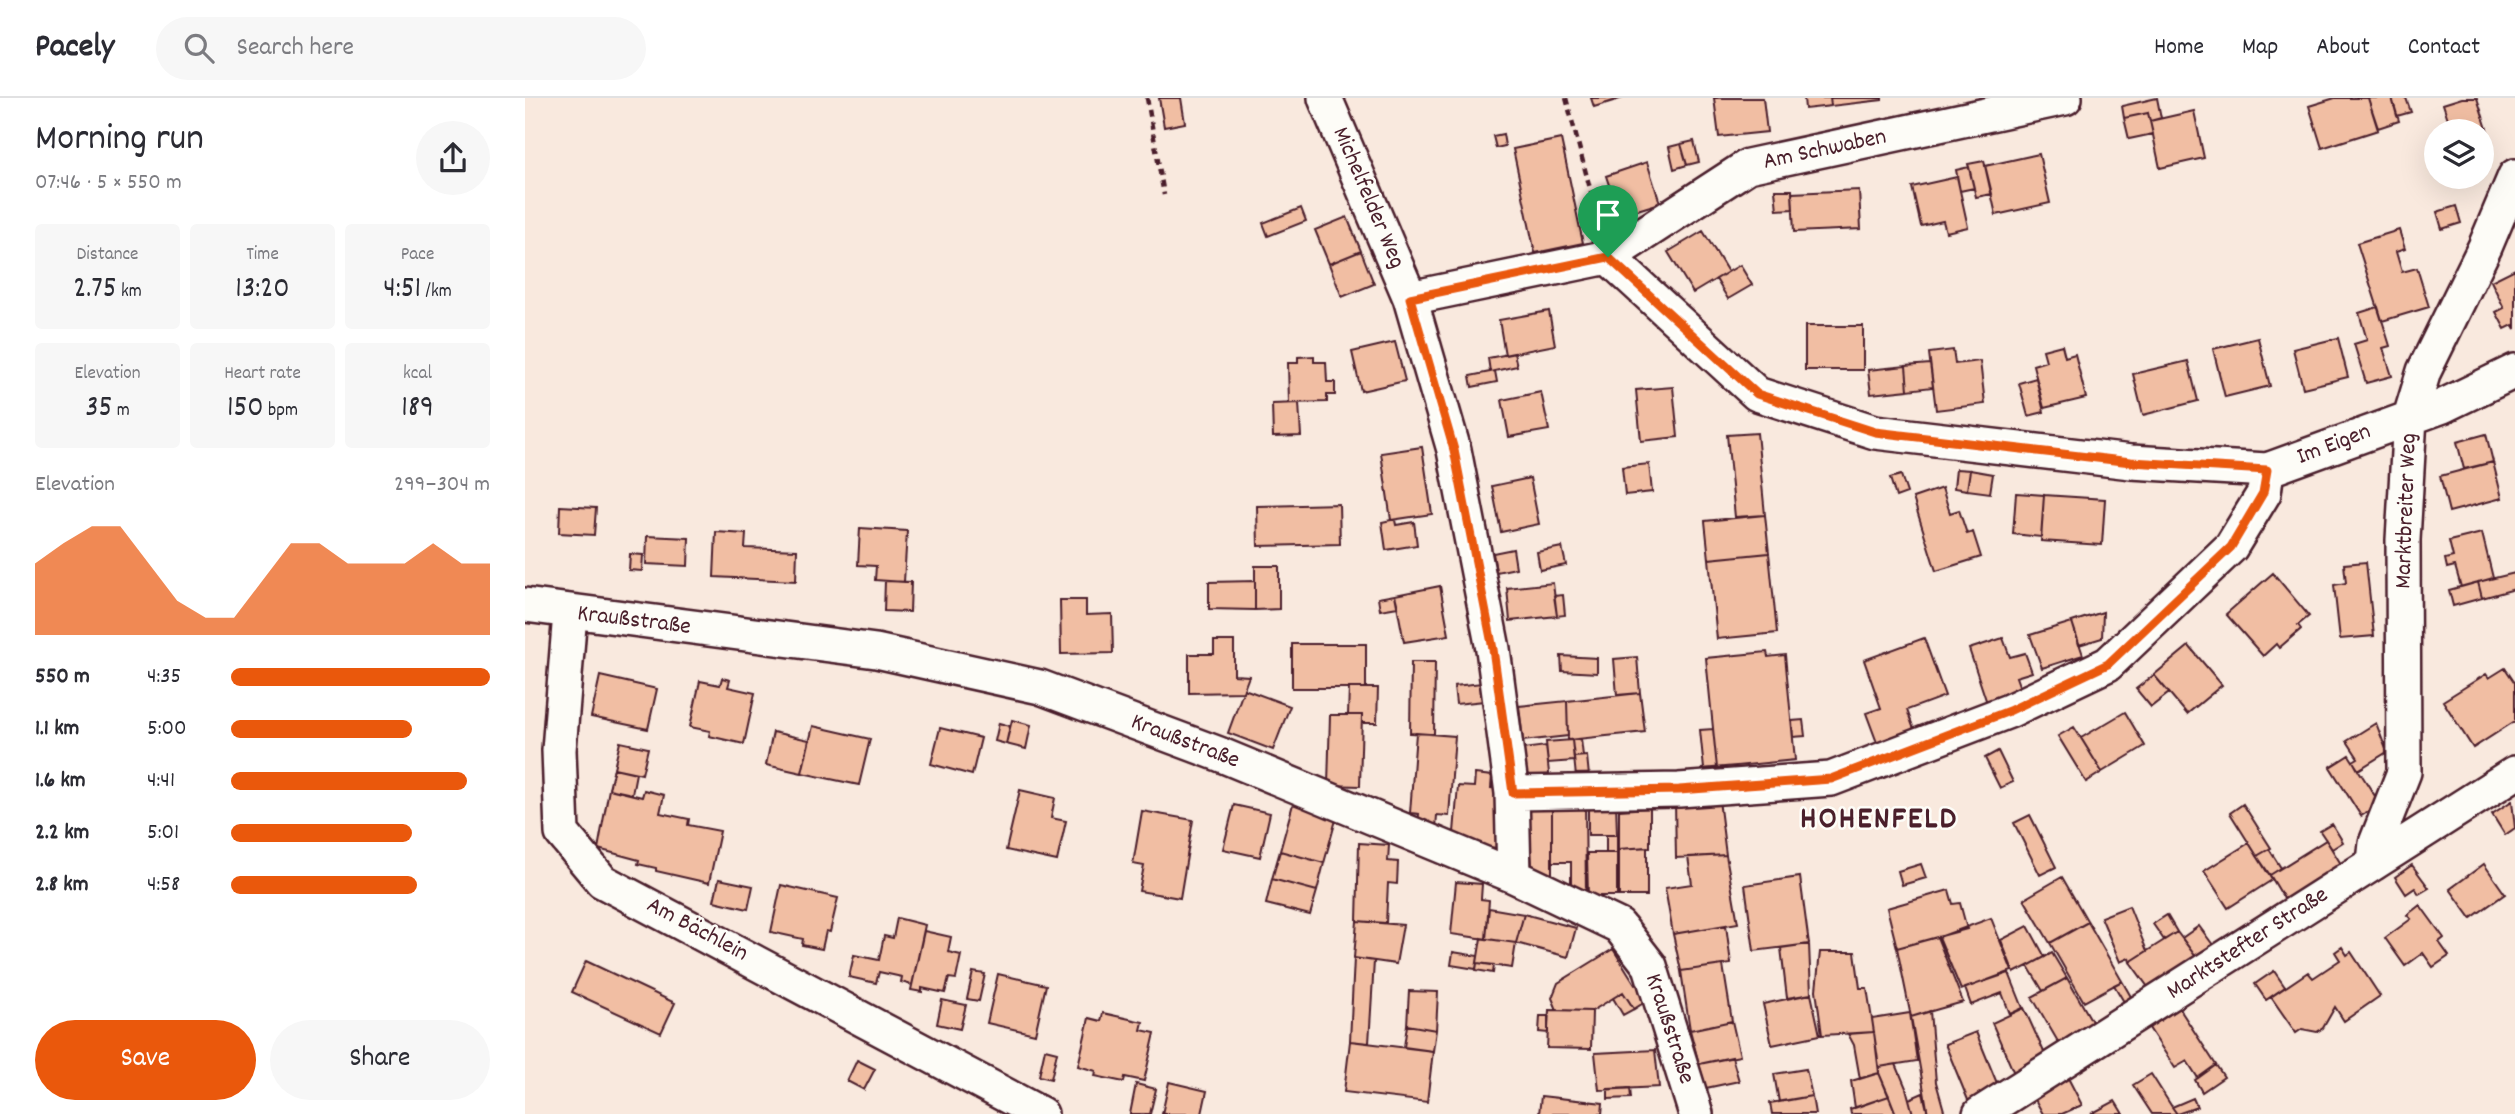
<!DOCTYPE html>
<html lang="en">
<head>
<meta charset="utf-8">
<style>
  body { margin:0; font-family:Dekko,sans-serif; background:#f7f7f7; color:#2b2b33; height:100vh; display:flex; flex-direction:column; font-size:26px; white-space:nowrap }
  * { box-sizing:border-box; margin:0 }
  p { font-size:23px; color:#7c7c81 }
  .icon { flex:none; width:38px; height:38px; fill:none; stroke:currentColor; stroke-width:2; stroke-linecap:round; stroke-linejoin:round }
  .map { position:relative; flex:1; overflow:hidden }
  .drawer { display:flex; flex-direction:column; background:#fff; width:525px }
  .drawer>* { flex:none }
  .tools { position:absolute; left:1899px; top:21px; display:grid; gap:14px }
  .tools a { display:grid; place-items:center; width:70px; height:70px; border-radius:50%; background:#fff; box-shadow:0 7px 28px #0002; font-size:35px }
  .pin { position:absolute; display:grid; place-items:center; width:60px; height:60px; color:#fff; margin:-72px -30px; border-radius:50% 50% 50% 0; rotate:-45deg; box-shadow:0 0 7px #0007 }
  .pin .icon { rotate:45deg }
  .round { display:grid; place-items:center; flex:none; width:74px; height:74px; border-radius:37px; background:#f7f7f7 }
  .overview { display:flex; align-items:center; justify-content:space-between; height:119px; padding:0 35px }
  h1 { font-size:38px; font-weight:600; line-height:52px }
  .figures { display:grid; grid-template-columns:repeat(3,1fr); gap:10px; height:119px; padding:7px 35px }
  .figures div { display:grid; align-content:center; border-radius:7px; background:#f7f7f7; text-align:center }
  .figures b { font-size:30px; font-weight:600 }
  .figures small { font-size:19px; font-weight:400 }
  .figures p { font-size:19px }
  .chart { height:196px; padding:14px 35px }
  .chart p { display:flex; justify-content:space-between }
  .chart svg { width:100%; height:126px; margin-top:7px; fill:#ea580c; opacity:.7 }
  .cta { display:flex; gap:14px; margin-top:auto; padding:14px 35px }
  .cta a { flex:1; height:80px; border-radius:42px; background:#ea580c; color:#fff; font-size:28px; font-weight:600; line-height:80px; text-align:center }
  .cta a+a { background:#f7f7f7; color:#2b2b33 }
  ul { padding:0 35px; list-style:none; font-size:23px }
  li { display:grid; grid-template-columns:112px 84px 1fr; align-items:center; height:52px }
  li i { height:18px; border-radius:9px; background:#ea580c }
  header { display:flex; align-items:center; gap:42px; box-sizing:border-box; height:98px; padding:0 35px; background:#fff; border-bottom:2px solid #e1e1e2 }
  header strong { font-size:33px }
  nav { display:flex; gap:38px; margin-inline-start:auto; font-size:24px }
  .search { width:490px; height:63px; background:#f7f7f7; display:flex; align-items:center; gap:18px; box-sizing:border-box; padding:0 24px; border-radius:38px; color:#7c7c81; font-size:26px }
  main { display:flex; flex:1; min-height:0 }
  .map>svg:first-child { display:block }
</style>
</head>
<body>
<header>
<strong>Pacely</strong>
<div class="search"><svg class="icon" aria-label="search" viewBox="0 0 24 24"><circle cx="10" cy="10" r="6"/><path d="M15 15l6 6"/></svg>Search here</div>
<nav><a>Home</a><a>Map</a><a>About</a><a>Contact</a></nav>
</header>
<main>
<section class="drawer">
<div class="overview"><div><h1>Morning run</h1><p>07:46 · 5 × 550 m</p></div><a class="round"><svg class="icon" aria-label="share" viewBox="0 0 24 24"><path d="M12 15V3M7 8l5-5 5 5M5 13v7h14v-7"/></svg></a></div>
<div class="figures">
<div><p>Distance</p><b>2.75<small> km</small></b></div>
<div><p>Time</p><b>13:20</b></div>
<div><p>Pace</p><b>4:51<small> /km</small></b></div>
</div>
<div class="figures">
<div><p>Elevation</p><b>35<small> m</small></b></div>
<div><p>Heart rate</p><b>150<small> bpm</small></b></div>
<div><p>kcal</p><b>189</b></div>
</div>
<div class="chart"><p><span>Elevation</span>299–304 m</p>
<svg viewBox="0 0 160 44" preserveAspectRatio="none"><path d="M0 44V19L10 12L20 6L30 6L40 19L50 32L60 38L70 38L80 25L90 12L100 12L110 19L120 19L130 19L140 12L150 19L160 19V44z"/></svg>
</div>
<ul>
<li><b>550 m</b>4:35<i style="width:100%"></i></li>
<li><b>1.1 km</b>5:00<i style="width:70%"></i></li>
<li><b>1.6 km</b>4:41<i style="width:91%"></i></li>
<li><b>2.2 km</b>5:01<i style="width:70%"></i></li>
<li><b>2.8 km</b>4:58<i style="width:72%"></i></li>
</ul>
<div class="cta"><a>Save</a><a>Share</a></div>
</section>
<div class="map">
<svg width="1990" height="1016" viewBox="0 0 1990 1016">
  <rect width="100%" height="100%" fill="#f9e9de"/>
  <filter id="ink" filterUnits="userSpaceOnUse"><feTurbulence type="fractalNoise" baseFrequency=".0143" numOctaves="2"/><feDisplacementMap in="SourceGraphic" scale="14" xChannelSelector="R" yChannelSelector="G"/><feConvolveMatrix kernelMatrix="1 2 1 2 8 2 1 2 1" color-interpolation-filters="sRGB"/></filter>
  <g filter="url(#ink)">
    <path fill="#f1bea3" stroke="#4a1f2b" stroke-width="2" d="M634,0H656L660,25L639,29Z
      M1066,0H1098L1069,9Z
      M1189,0H1238L1242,34L1194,39Z
      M1279,0H1305L1306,8L1280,11Z
      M1305,0H1357V2L1306,8Z
      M1632,0L1636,20L1625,23L1623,15L1599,20L1597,8Z
      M1810,0H1843L1853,32L1797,50L1784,8Z
      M1843,0H1867L1874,23L1853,30Z
      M1867,0H1881L1886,14L1872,18Z
      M1937,0H1952L1963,34L1927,33L1918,6Z
      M1669,13L1679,60L1635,70L1625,23Z
      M1623,15L1628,36L1604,41L1599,20Z
      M978,36L980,48L971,50L968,38Z
      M1036,41L1058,145L1010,155L988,51Z
      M1169,43L1174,64L1162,67L1156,46Z
      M1156,46L1162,67L1149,71L1144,49Z
      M1514,56L1525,105L1471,117L1460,68Z
      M1459,63L1467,96L1451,99L1443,66Z
      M1122,64L1135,105L1093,118L1090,106L1079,109L1074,94L1085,90L1081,78Z
      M1444,69L1449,90L1435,93L1431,72Z
      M1432,79L1443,129L1421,134L1418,123L1396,128L1387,89Z
      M1250,92H1267L1268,111L1252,112Z
      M1334,92L1336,131L1269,134L1267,95Z
      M1931,108L1936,125L1917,131L1912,114Z
      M776,110L781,123L743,138L738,125Z
      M822,119L836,153L804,166L790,132Z
      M1874,132L1880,151L1871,154L1877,174L1892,170L1904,209L1857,223L1832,145Z
      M1178,133L1203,174L1168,195L1143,154Z
      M836,153L849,186L817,199L804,166Z
      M1215,167L1227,187L1203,201L1191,181Z
      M1990,171V231L1988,227L1980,231L1971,214L1979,210L1966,183Z
      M1853,209L1865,248L1858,250L1867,278L1841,285L1829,246L1842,242L1834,215Z
      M1024,213L1030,247L980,257L974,222Z
      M1280,228H1338V272H1280Z
      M1733,240L1745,288L1700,299L1688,251Z
      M1813,240L1823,279L1778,290L1768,251Z
      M870,244L880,283L836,293L827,254Z
      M1537,247L1540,259L1550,256L1561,300L1519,310L1508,267L1521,263L1518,252Z
      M1428,252L1430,266L1455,263L1460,306L1411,312L1404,255Z
      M989,255L992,268L965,274L963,260Z
      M789,258V264H801L802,284H810V297H802V304L764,305L763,265H773V259Z
      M1663,263L1673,303L1618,317L1608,276Z
      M1405,266L1408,289L1383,292L1381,268Z
      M1381,268L1383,292L1346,296L1343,272Z
      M970,273L972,284L947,289L945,278Z
      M1511,280L1519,314L1503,318L1494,285Z
      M1148,289L1153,339L1116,343L1111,292Z
      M1016,294L1024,332L984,339L977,302Z
      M774,305L776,338L748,339L747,306Z
      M1232,335L1240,417L1210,419L1202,337Z
      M1961,336L1968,364L1939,371L1932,344Z
      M897,349L907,416L866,422L856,355Z
      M1968,364L1977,400L1924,414L1915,378Z
      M1124,366L1127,394L1100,397L1097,369Z
      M1431,371L1445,372L1442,392L1429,390Z
      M1445,372L1468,376L1465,395L1442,392Z
      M1376,377L1382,395L1371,399L1365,380Z
      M1005,380L1014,426L976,434L967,388Z
      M1417,390L1425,415L1434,412L1442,436L1448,434L1456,459L1411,473L1388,400Z
      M1491,395L1519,397L1516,439L1488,436Z
      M1519,397L1580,401L1577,447L1516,443Z
      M814,406L815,446L733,448L732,408Z
      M35,408L71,410L69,437L34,435Z
      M1240,417L1244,455L1184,461L1180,423Z
      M866,422H870L871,427L889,424L892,447L861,452L857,424Z
      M335,430L382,433L379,484L350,482L351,468L333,467Z
      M191,434L221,436L220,450L272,452L271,483L189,479Z
      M1957,435L1968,480L1936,489L1930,468L1922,470L1920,461L1928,459L1924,443Z
      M122,438L164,440L163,468L121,466Z
      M1037,449L1041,467L1015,472L1012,454Z
      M988,451L991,470L971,474L968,455Z
      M1244,455L1252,535L1192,541L1184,461Z
      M105,456L118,457L117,473L104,472Z
      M1841,464L1849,538L1815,541L1809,487L1821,485L1819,466Z
      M730,468H754V511L730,512Z
      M1748,475L1784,518L1773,527L1776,531L1754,550L1751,546L1738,558L1701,516Z
      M1990,475V491L1957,500L1953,484Z
      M360,483L386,484L385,514L359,513Z
      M730,483V512L684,511V484Z
      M1953,484L1957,500L1928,508L1924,492Z
      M1028,485L1032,518L985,523L982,490Z
      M915,488L924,537L879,544L870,497Z
      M870,497L873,509L855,512L853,500Z
      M1038,497L1040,517L1032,518L1029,498Z
      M535,502H561V517L587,516L588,555L536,556Z
      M1578,514L1577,540L1554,547L1547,524Z
      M1547,524L1558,557L1517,570L1505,537Z
      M1399,540L1420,598L1382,612L1391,637L1354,650L1341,615L1356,610L1339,562Z
      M1478,540L1485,559L1500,555L1507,574L1491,579L1496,593L1462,605L1444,551Z
      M689,543H709V577L724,578L718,594L664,595V556H689Z
      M767,546H841V590H767Z
      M1664,548L1697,587L1662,616L1629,577Z
      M1242,554L1243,559L1260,557L1270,662L1192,670L1181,560Z
      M1036,558L1072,560V575L1037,573Z
      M1112,559L1115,595L1092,597L1089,561Z
      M886,564H910L909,636L885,635Z
      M1980,570L1990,585V623L1948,650L1918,603L1961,576L1964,580Z
      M1629,577L1644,595L1626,609L1611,591Z
      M75,578L132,591L123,631L66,619Z
      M197,580L205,582L203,589L230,595L219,646L184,638L185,633L165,629L175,583L195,587Z
      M957,585L959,603L931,606L929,588Z
      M824,590H853L852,625H837V617H823Z
      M719,591L765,608L748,652L703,635Z
      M1115,595L1120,634L1043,642L1042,603Z
      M1042,603L1043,638L998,643L994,608Z
      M1600,614L1620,648L1577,674L1556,640Z
      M805,617H837L835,688L803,687Z
      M487,622L506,627L501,651L481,646Z
      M1278,622L1280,638L1268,639L1267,623Z
      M474,625L485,628L481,646L470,643Z
      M1851,625L1862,654L1833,672L1828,663L1833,660L1822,643Z
      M288,628L345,641L334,687L277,675Z
      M1549,629L1577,674L1561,684L1533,638Z
      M415,630L456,640L447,677L406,666Z
      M1188,631L1192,670L1179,671L1175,632Z
      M248,634L284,642L277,675L241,667Z
      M891,635L930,638L924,718L912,717L911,730L893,728L894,716L885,715Z
      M1056,641L1058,658L1049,659L1047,642Z
      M1047,642L1049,663L1023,665L1021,644Z
      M95,644L123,650L117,676L89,670Z
      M1021,648L1025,684L1001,686L997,651Z
      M1473,653L1488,684L1475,690L1460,660Z
      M1824,657L1855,706L1836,718L1805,669Z
      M1062,658L1065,688L1052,689L1049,659Z
      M1222,667L1224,681L1179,680L1177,671Z
      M89,670L111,675L107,696L84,691Z
      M950,676L967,678L966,690L979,691L974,750L928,746L933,688L949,689Z
      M84,691L117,699L119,692L139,697L135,715L164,721L163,727L195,733L184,785L131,773V770L113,766L114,762L73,751Z
      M495,692L530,700L526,720L541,723L532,763L481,752Z
      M1063,701L1091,703L1092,737H1063Z
      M1027,702V786L1008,779L1002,703Z
      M1027,702H1060L1061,798L1046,793V764H1027Z
      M1194,702L1201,757L1151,760L1150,704Z
      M1987,703L1990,730L1980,737L1967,716Z
      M768,706L812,718L799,765L755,753Z
      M1718,706L1746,750L1732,758L1705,715Z
      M709,707L745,715L735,759L698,751Z
      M1125,710V749L1094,751V712Z
      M617,713L668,722L655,800L614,793L619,768L608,766Z
      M1505,717L1531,769L1515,777L1489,725Z
      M1807,726L1818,744L1807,751L1795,733Z
      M1081,737H1092V755H1081Z
      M1801,742L1816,766L1760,802L1745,777Z
      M834,745L864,747L863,763L873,764L872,786L863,785L861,825L832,823Z
      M1724,745L1747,782L1703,810L1679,773Z
      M1122,749V798H1094V751Z
      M1744,751L1756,770L1745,777L1732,758Z
      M755,753L799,765L792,793L747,781Z
      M1062,755H1092V798H1063Z
      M1201,757L1213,825L1148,836L1140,790L1167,786L1163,759Z
      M1396,766L1401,780L1377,787L1373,773Z
      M1959,766L1980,796L1946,820L1925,791Z
      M1887,767L1904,790L1894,796L1890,790L1881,796L1870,779Z
      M1275,779L1284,846L1229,853L1220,787Z
      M1537,779L1563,824L1525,845L1499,801Z
      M194,781L228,788L223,811L189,803Z
      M747,781L792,793L785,817L741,806Z
      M931,784L957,786L956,801L964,802L961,841L926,836Z
      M256,787L313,800L305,834L301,833L297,851L277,847L278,841L246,834Z
      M1424,792L1428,806L1435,805L1442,831L1372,850L1362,810Z
      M1895,807L1919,840L1914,844L1924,858L1908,869L1898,855L1880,868L1860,840L1886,821L1882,817Z
      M1604,808L1622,853L1605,864L1604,860L1595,864L1576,819Z
      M964,810L999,816L991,845L961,841Z
      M999,816L1051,830L1043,859L991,845Z
      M1642,817L1652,834L1639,842L1628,826Z
      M372,820L400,827L387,887L376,884L377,879L354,874L351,885L324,879L329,857L354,862L359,838L368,840Z
      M1466,820L1487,873L1436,892L1414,839Z
      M832,823L878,827L871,866L829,860Z
      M1563,824L1597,883L1559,904L1525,845Z
      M1201,827L1206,866L1156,873L1148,836Z
      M1503,828L1520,859L1489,875L1476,842Z
      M1674,828L1691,851L1674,863L1657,840Z
      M399,833L426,839L423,854L436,857L431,881L424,880L420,895L397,890V894L386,892Z
      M1652,834L1674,863L1628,896L1605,864Z
      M1412,839L1438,904L1386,919L1372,850Z
      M956,840L991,845L987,870L952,865Z
      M1284,846L1286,896L1262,900L1256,850Z
      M1817,849L1822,857L1826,854L1855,898L1819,923L1810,909L1798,930L1792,934L1777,931L1771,935L1746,899L1783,874L1788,880L1815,862L1810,854Z
      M1088,851L1110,886L1115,883L1126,900L1109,911L1098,894L1067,913L1032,912L1027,900L1033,885Z
      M928,854L953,858L951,871L926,867Z
      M1295,854H1330L1335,890H1342L1349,934L1297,937L1291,892Z
      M1527,855L1542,880L1518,893L1503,868Z
      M829,860L849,863L844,945L825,943Z
      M61,863L150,905L136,935L47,894Z
      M952,865L969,867L968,875L951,872Z
      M1198,867L1207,923L1165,932L1156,873Z
      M1749,873L1760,889L1741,902L1730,886Z
      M448,874L460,876L454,903L442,901Z
      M1484,875L1498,910L1485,916L1477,895L1446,907L1440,890Z
      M473,876L521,887L510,936L462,925Z
      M1542,880L1573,934L1539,954L1507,899Z
      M1597,883L1609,904L1602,909L1589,887Z
      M884,893L913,894L911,932L882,927Z
      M1098,894L1109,911L1098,917L1088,900Z
      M1286,896L1295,937L1247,947L1238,906Z
      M417,902L441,907L435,931L412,926Z
      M1499,910L1524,965L1491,980L1467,925Z
      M1654,910L1691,967L1673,980L1662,963L1650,970L1624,930Z
      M1024,912L1067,913L1066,951L1022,950Z
      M1405,913L1411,984L1420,1016H1403L1386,919Z
      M578,915L618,924L616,932L630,935L619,983L600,979L599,984L570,978L571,973L553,968L564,920L576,923Z
      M1385,915L1392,963L1354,969L1347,921Z
      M1015,918H1023V935L1014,934Z
      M1207,923L1215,958L1174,966L1165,932Z
      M882,927L911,932L908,953L879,949Z
      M1349,934L1354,975L1335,981L1329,947L1323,936Z
      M1451,934L1474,990L1445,1007L1420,946Z
      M825,943L908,953L902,1004L819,994Z
      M520,951L532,954L526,981L514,978Z
      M1130,952L1134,989L1074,992L1070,955Z
      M1207,959L1214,983L1181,990L1174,966Z
      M332,962L350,971L339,992L322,983Z
      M1371,966L1381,990L1388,1016H1371L1354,975V969Z
      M1691,967L1699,979L1677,994L1670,982Z
      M1281,971L1287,998L1254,1004L1249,976Z
      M1354,975L1364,998L1330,1010L1326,983Z
      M1626,976L1647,1009L1652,1016H1627L1608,987Z
      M1542,978L1557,1007L1537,1016H1518L1507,996Z
      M644,984L682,993L677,1016H637Z
      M611,986L631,991L625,1016H605Z
      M1105,990L1106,1000L1083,1001V991Z
      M1398,995L1403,1016H1388L1384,1001Z
      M1016,998L1078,1005L1077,1016H1014Z
      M1287,998L1290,1016H1247L1245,1005Z
      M1364,998L1371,1016H1326L1325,1011Z
      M1668,1000L1672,1009L1652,1016L1647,1009Z
      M1590,1003L1598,1016H1566Z"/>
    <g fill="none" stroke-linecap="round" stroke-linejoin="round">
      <g stroke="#4a1f2b" stroke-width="38">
        <path id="minor" d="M800,0L885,200L929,352L968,551L987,695L989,778
          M1083,159L1223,68L1540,0
          M885,200L1083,159L1232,296L1350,334L1606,364L1742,372L1918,308L1990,273
          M0,507L351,553L515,589L694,656L989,778L1094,828L1125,868L1171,1016
          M45,515L34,652L37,735L77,783L516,1016
          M987,695L1154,692L1306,681L1484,613L1583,566L1706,449L1739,395L1742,372
          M1849,765L1851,745L1879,674L1878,442L1885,319L1899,273L1960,149L1990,78
          M1455,1016L1990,675"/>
      </g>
      <path stroke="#4a1f2b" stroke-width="4.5" stroke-dasharray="7 5" stroke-linecap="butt" d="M622,0L639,97
        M1041,0L1075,128"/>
      <use href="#minor" stroke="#fdfcf7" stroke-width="33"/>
    </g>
  </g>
  <g fill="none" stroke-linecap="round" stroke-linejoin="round" filter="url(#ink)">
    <g stroke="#fff" stroke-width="14">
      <path id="route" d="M1083,159L1232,296L1350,334L1606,364L1742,372L1738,395L1706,449L1583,566L1484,613L1306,681L1154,692L988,695L968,551L929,352L885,200Z"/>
    </g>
    <use href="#route" stroke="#ea580c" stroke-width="9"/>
  </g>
  <g text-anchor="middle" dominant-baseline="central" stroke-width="5" stroke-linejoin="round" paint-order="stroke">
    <g font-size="24" fill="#4a1f2b" stroke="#fdfcf7">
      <text transform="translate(1300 52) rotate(-12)">Am Schwaben</text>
      <text transform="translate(843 100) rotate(67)">Michelfelder Weg</text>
      <text transform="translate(1809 347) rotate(-21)">Im Eigen</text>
      <text transform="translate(1882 413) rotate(-88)">Marktbreiter Weg</text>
      <text transform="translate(109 523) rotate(7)">Kraußstraße</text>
      <text transform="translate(660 644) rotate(21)">Kraußstraße</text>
      <text transform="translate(172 832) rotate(28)">Am Bächlein</text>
      <text transform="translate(1723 846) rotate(-33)">Marktstefter Straße</text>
      <text transform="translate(1144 931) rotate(72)">Kraußstraße</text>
    </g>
    <g font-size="32" font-weight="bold" letter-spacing="2" fill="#4a1f2b" stroke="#fdfcf7">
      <text x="1354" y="723">HOHENFELD</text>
    </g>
  </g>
</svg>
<div class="tools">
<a><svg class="icon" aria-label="layers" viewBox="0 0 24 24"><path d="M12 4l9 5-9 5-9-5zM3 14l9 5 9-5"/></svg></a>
</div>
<div class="pin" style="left:1083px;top:159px;background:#1e9e55"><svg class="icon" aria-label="arrive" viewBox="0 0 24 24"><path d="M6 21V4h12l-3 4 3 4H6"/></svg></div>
</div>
</main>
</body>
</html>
